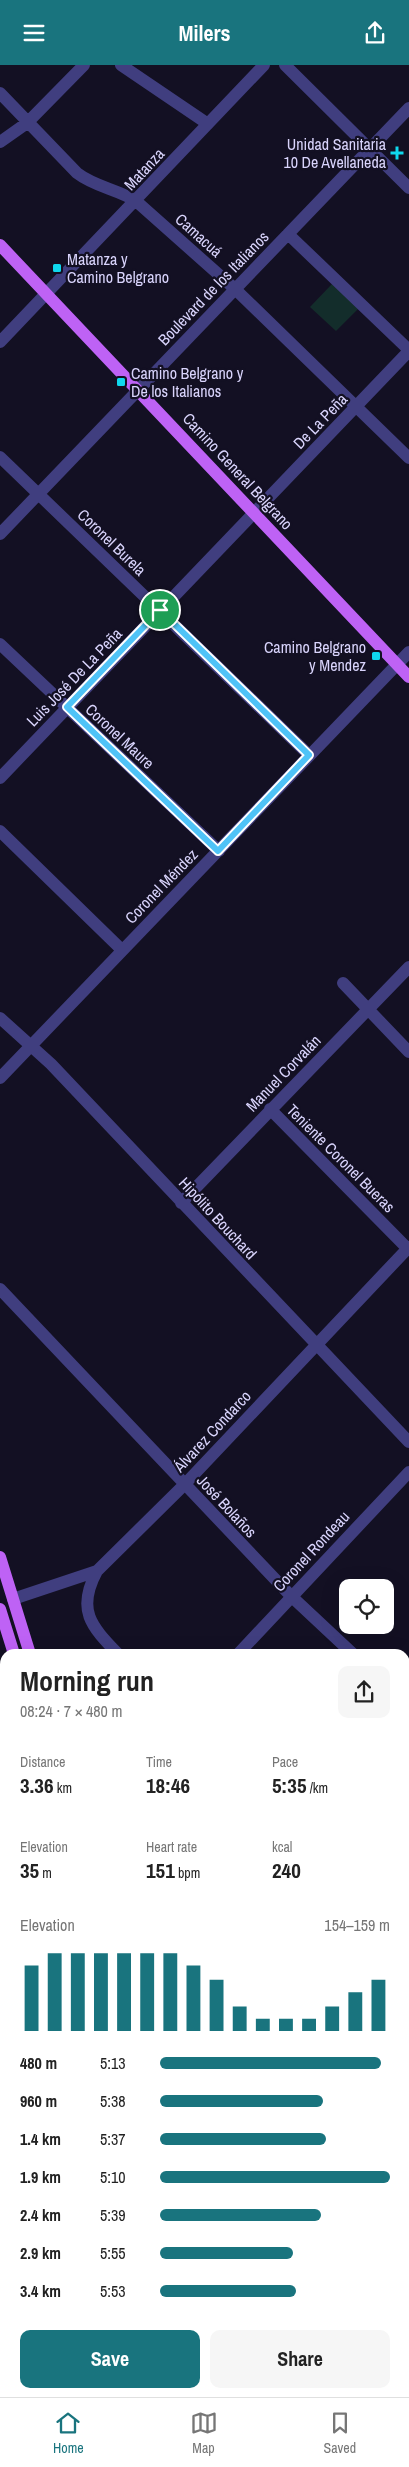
<!DOCTYPE html>
<html lang="en">
<head>
<meta charset="utf-8">
<style>
  body { margin:0; font-family:"Archivo Narrow",sans-serif; background:#f6f6f6; color:#222; height:100vh; display:flex; flex-direction:column; font-size:19px; white-space:nowrap }
  * { box-sizing:border-box; margin:0 }
  p { font-size:16px; color:#767676 }
  .icon { flex:none; width:28px; height:28px; fill:none; stroke:currentColor; stroke-width:2; stroke-linecap:round; stroke-linejoin:round }
  .map { position:relative; flex:1; overflow:hidden }
  .sheet { position:absolute; left:0px; top:1584px; width:410px; height:749px; display:flex; flex-direction:column; background:#fff; border-radius:15px 15px 0 0; box-shadow:0 5px 20px #0002 }
  .sheet>* { flex:none }
  .tools { position:absolute; left:339px; top:1514px; display:grid; gap:10px }
  .tools a { display:grid; place-items:center; width:55px; height:55px; border-radius:10px; background:#fff; box-shadow:0 5px 20px #0002; font-size:25px }
  .pin { position:absolute; display:grid; place-items:center; width:42px; height:42px; color:#fff; margin:-21px; border:2px solid #fff; border-radius:50%; box-shadow:0 1px 5px #0007 }
  .round { display:grid; place-items:center; flex:none; width:52px; height:52px; border-radius:10px; background:#f6f6f6 }
  .summary { display:flex; align-items:center; justify-content:space-between; height:85px; padding:0 20px }
  h1 { font-size:28px; font-weight:700; line-height:38px }
  .figures { display:grid; grid-template-columns:repeat(3,1fr); gap:8px; height:85px; padding:5px 20px }
  .figures div { display:grid; align-content:center }
  .figures b { font-size:21px; font-weight:700 }
  .figures small { font-size:14px; font-weight:400 }
  .figures p { font-size:14px }
  .chart { height:140px; padding:10px 20px }
  .chart p { display:flex; justify-content:space-between }
  .chart svg { width:100%; height:90px; margin-top:5px; stroke:#19747e; stroke-width:6 }
  .cta { display:flex; gap:10px; margin-top:auto; padding:10px 20px }
  .cta a { flex:1; height:58px; border-radius:10px; background:#19747e; color:#fff; font-size:20px; font-weight:700; line-height:58px; text-align:center }
  .cta a+a { background:#f6f6f6; color:#222 }
  ul { padding:0 20px; list-style:none; font-size:16px }
  li { display:grid; grid-template-columns:80px 60px 1fr; align-items:center; height:38px }
  li i { height:12px; border-radius:6px; background:#19747e }
  header { display:flex; justify-content:space-between; align-items:center; height:65px; padding:0 20px; background:#19747e; color:#fff; font-size:22px; font-weight:700 }
  .tab-bar { display:flex; justify-content:space-around; align-items:center; height:70px; border-top:1px solid #e0e0e0; background:#fff; font-size:14px; color:#767676 }
  .tab-bar a { display:grid; justify-items:center; gap:2px }
  .tab-bar .current { color:#19747e }
  .map>svg:first-child { display:block }
</style>
</head>
<body>
<header><svg class="icon" aria-label="menu" viewBox="0 0 24 24"><path d="M4 6h16M4 12h16M4 18h16"/></svg>Milers<svg class="icon" aria-label="share" viewBox="0 0 24 24"><path d="M12 15V3M7 8l5-5 5 5M5 13v7h14v-7"/></svg></header>
<div class="map">
<svg width="409" height="2332" viewBox="0 0 409 2332">
  <rect width="100%" height="100%" fill="#131023"/>
  <path fill="#132d2b" d="M332,219L359,243L336,266L310,242Z"/>
  <g fill="none" stroke-linecap="round" stroke-linejoin="round">
    <path stroke="#403e7f" stroke-width="12" d="M121,0L208,59
      M285,0L409,123
      M0,28L77,108C95,122 117,124 136,136L235,224L409,393
      M0,77L27,58L84,0
      M288,169L409,285
      M0,277L264,0
      M0,392L309,690
      M0,469L409,43
      M0,579L219,786
      M0,713L409,286
      M0,766L122,885
      M343,918L409,987
      M0,953L51,999L409,1377
      M0,1013L409,587
      M270,1044L409,1185
      M181,1138L409,902
      M0,1224L291,1531L353,1589
      M97,1506C76,1545 91,1561 118,1589
      M13,1534L97,1506L185,1419L409,1182
      M238,1589L409,1407
      M405,1636L409,1632
      M0,1752L5,1761
      M0,1819L5,1814
      M405,1862L409,1858
      M0,1920L5,1915
      M0,2070L5,2065
      M405,2073L409,2069
      M405,2090L409,2093
      M405,2278L409,2265
      M0,2289L5,2283
      M158,2332L162,2328
      M388,2332L390,2328"/>
    <path stroke="#be62f5" stroke-width="12" d="M0,180L409,612
      M0,1492L30,1589
      M0,1544L14,1589
      M243,2328L244,2332
      M259,2328L260,2332"/>
  </g>
  <g fill="none" stroke-linecap="round" stroke-linejoin="round">
    <g stroke="#fff" stroke-width="10">
      <path id="route" d="M160,545L309,690L218,786L67,642Z"/>
    </g>
    <use href="#route" stroke="#4fc3f7" stroke-width="6"/>
  </g>
  <g fill="#0fd8ee" stroke="#131023" stroke-width="2">
    <path d="M394.5 80.5h5v5h5v5h-5v5h-5v-5h-5v-5h5z"/>
    <rect x="52" y="198" width="10" height="10" rx="2.5"/>
    <rect x="116" y="312" width="10" height="10" rx="2.5"/>
    <rect x="371" y="586" width="10" height="10" rx="2.5"/>
  </g>
  <g text-anchor="middle" dominant-baseline="central" stroke-width="4.5" stroke-linejoin="round" paint-order="stroke">
    <g font-size="16" fill="#d9d4fc" stroke="#131023" text-anchor="end">
      <text x="386" y="79">Unidad Sanitaria<tspan x="386" dy="18">10 De Avellaneda</tspan></text>
      <text x="67" y="194" text-anchor="start">Matanza y<tspan x="67" dy="18">Camino Belgrano</tspan></text>
      <text x="131" y="308" text-anchor="start">Camino Belgrano y<tspan x="131" dy="18">De los Italianos</tspan></text>
      <text x="366" y="582">Camino Belgrano<tspan x="366" dy="18">y Mendez</tspan></text>
    </g>
    <g font-size="16" fill="#d9d4fc" stroke="#131023">
      <text transform="translate(144 104) rotate(-47)">Matanza</text>
      <text transform="translate(199 170) rotate(42)">Camacuá</text>
      <text transform="translate(213 223) rotate(-46)">Boulevard de los Italianos</text>
      <text transform="translate(320 356) rotate(-46)">De La Peña</text>
      <text transform="translate(238 406) rotate(47)">Camino General Belgrano</text>
      <text transform="translate(112 477) rotate(44)">Coronel Burela</text>
      <text transform="translate(74 612) rotate(-46)">Luis José De La Peña</text>
      <text transform="translate(120 671) rotate(43)">Coronel Maure</text>
      <text transform="translate(161 821) rotate(-46)">Coronel Méndez</text>
      <text transform="translate(283 1008) rotate(-46)">Manuel Corvalán</text>
      <text transform="translate(341 1093) rotate(45)">Teniente Coronel Bueras</text>
      <text transform="translate(218 1153) rotate(47)">Hipólito Bouchard</text>
      <text transform="translate(212 1366) rotate(-47)">Álvarez Condarco</text>
      <text transform="translate(227 1441) rotate(47)">José Bolaños</text>
      <text transform="translate(311 1486) rotate(-47)">Coronel Rondeau</text>
    </g>
  </g>
</svg>
<div class="tools">
<a><svg class="icon" aria-label="locate" viewBox="0 0 24 24"><circle cx="12" cy="12" r="6"/><path d="M12 2v4M12 18v4M2 12h4M18 12h4"/></svg></a>
</div>
<div class="pin" style="left:160px;top:545px;background:#1e9e55"><svg class="icon" aria-label="arrive" viewBox="0 0 24 24"><path d="M6 21V4h12l-3 4 3 4H6"/></svg></div>
<section class="sheet">
<div class="summary"><div><h1>Morning run</h1><p>08:24 · 7 × 480 m</p></div><a class="round"><svg class="icon" aria-label="share" viewBox="0 0 24 24"><path d="M12 15V3M7 8l5-5 5 5M5 13v7h14v-7"/></svg></a></div>
<div class="figures">
<div><p>Distance</p><b>3.36<small> km</small></b></div>
<div><p>Time</p><b>18:46</b></div>
<div><p>Pace</p><b>5:35<small> /km</small></b></div>
</div>
<div class="figures">
<div><p>Elevation</p><b>35<small> m</small></b></div>
<div><p>Heart rate</p><b>151<small> bpm</small></b></div>
<div><p>kcal</p><b>240</b></div>
</div>
<div class="chart"><p><span>Elevation</span>154–159 m</p>
<svg viewBox="0 0 160 44" preserveAspectRatio="none"><path d="M5 44V12M15 44V6M25 44V6M35 44V6M45 44V6M55 44V6M65 44V6M75 44V12M85 44V19M95 44V32M105 44V38M115 44V38M125 44V38M135 44V32M145 44V25M155 44V19"/></svg>
</div>
<ul>
<li><b>480 m</b>5:13<i style="width:96%"></i></li>
<li><b>960 m</b>5:38<i style="width:71%"></i></li>
<li><b>1.4 km</b>5:37<i style="width:72%"></i></li>
<li><b>1.9 km</b>5:10<i style="width:100%"></i></li>
<li><b>2.4 km</b>5:39<i style="width:70%"></i></li>
<li><b>2.9 km</b>5:55<i style="width:58%"></i></li>
<li><b>3.4 km</b>5:53<i style="width:59%"></i></li>
</ul>
<div class="cta"><a>Save</a><a>Share</a></div>
</section>
</div>
<nav class="tab-bar">
<a class="current"><svg class="icon" aria-label="home" viewBox="0 0 24 24"><path d="M3 11l9-7 9 7M6 9v11h12V9"/></svg>Home</a>
<a><svg class="icon" aria-label="map" viewBox="0 0 24 24"><path d="M3 6l6-2 6 2 6-2v14l-6 2-6-2-6 2zM9 4v14M15 6v14"/></svg>Map</a>
<a><svg class="icon" aria-label="saved" viewBox="0 0 24 24"><path d="M7 4h10v16l-5-4-5 4z"/></svg>Saved</a>
</nav>
</body>
</html>
